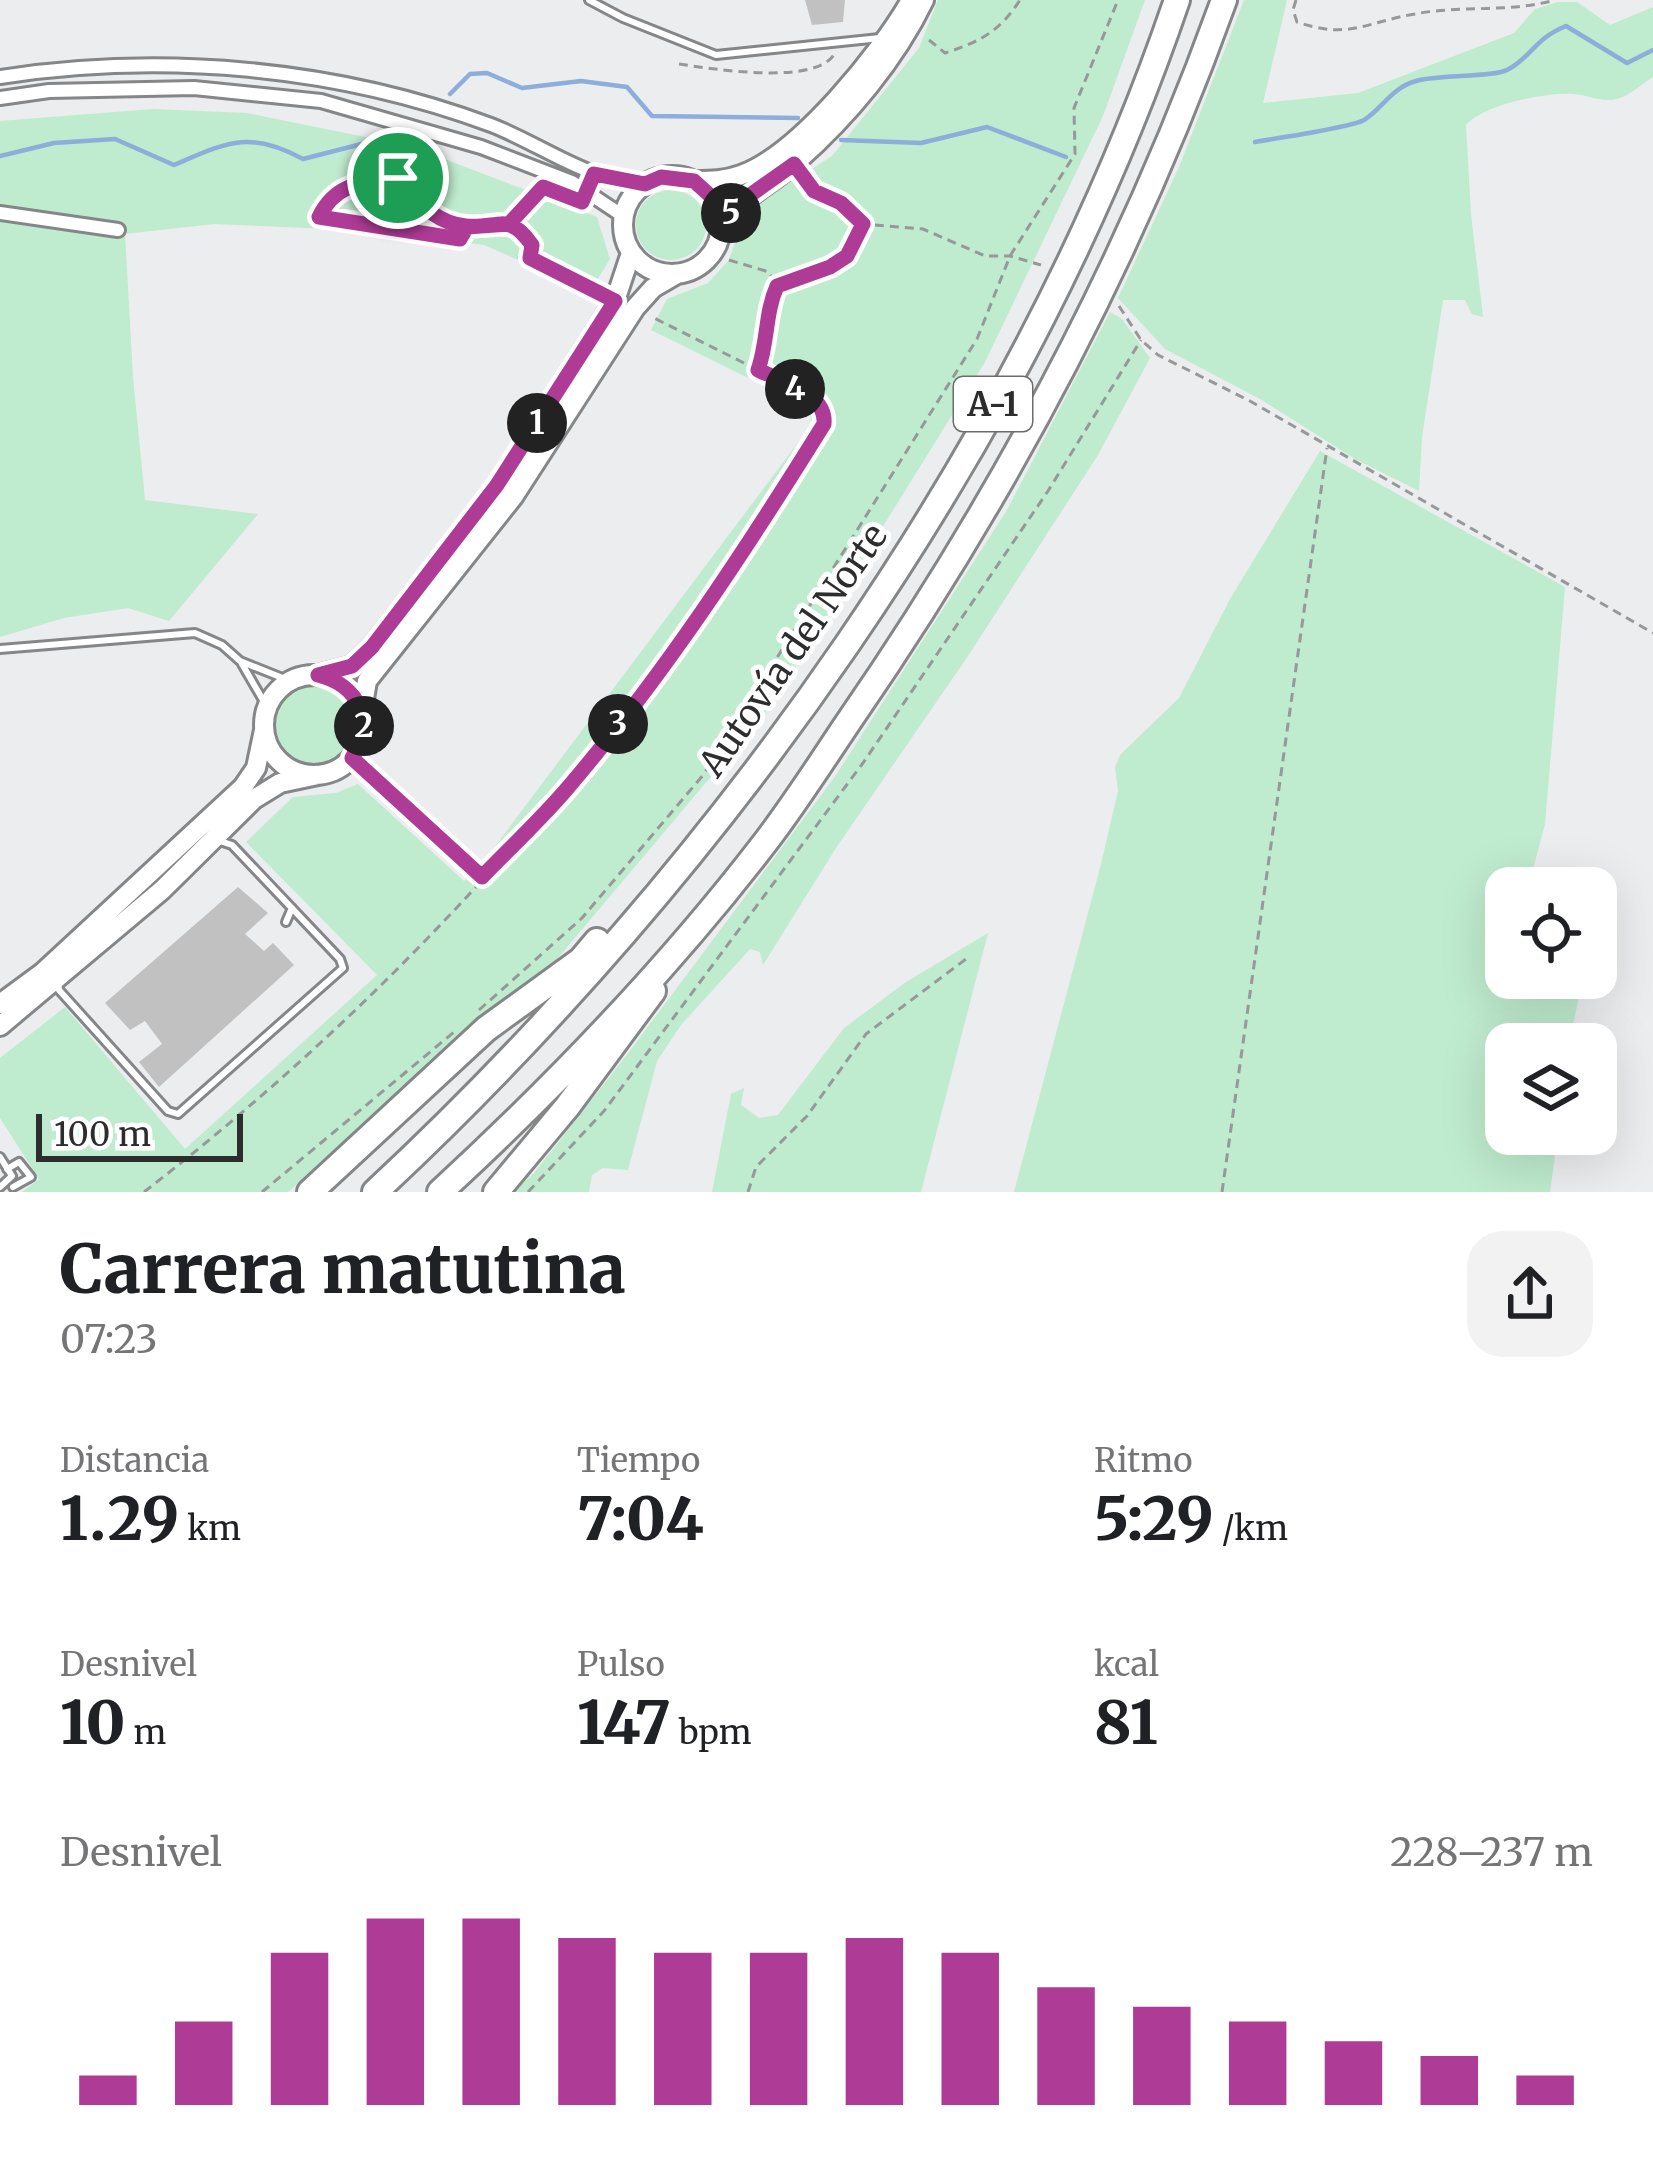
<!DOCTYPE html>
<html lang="es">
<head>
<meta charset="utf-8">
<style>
  body { margin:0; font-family:Merriweather,serif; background:#f2f2f2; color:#202124; height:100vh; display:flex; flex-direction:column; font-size:45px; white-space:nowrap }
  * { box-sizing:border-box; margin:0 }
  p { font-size:39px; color:#757577 }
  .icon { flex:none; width:66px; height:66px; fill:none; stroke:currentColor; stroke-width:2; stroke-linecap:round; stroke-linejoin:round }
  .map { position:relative; height:1192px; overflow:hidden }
  .drawer { display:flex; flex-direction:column; background:#fff; flex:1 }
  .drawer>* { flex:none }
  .tools { position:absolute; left:1485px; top:867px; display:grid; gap:24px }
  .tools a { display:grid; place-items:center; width:132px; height:132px; border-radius:24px; background:#fff; box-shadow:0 12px 48px #0002; font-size:60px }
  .scale { position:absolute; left:36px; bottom:30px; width:207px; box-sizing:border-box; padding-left:12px; border:6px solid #2d2d2d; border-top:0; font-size:33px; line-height:42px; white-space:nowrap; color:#2d2d2d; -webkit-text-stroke:9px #fff; paint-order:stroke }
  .pin { position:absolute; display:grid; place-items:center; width:102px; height:102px; color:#fff; margin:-51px; border:6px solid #fff; border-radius:50%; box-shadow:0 3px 12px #0007 }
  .km { position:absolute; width:60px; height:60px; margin:-30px; border-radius:50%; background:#222; color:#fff; font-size:33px; line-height:60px; text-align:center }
  .round { display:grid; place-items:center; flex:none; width:126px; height:126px; border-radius:36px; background:#f2f2f2 }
  .head { display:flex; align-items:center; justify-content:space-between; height:204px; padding:0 60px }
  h1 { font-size:66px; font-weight:800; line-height:90px }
  .metrics { display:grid; grid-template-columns:repeat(3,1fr); gap:18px; height:204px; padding:12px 60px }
  .metrics div { display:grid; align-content:center }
  .metrics b { font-size:60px; font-weight:800 }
  .metrics small { font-size:33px; font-weight:400 }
  .metrics p { font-size:33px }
  .chart { height:336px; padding:24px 60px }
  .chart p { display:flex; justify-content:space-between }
  .chart svg { width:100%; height:216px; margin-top:12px; stroke:#ae3b96; stroke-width:6 }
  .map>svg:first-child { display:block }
</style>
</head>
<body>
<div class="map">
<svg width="1653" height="1192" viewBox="0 0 1653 1192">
  <rect width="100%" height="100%" fill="#ecedee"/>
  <path fill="#bfebce" d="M938,0H1145L1103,116L985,362L774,702L557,959L288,1192H22L39,1179L0,1118V1058L65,1007L185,1149L377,975L246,842L293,797L336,793L358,784L464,881L481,865L812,424L809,408L651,330L667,299L708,283L729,260L745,212L832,156L919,48Z
    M1244,0H1287L1263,103L1358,93L1514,33L1535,9L1558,2H1577L1610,25L1653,7V77C1640,85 1628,98 1612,100C1599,101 1586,95 1574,94C1547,92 1484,104 1466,125L1471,214L1483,317L1472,314L1465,300H1443L1422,437L1419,491L1355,459L1260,399L1165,349L1118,298L1179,167Z
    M153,109L247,113L410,146L597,217L610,259L590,291L484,245L374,231L214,224L125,234L133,377L145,500L258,514L169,621L128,608L64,618L0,637V121Z
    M636 225a35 35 0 1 1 70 0a35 35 0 1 1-70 0Z
    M1110,312L1122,319L1150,358L1098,455L968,656L836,848L763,965L760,952L750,949L681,1025L657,1061L628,1170L603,1168L592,1175L589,1192H513L535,1172L629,1052L834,778L1007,510Z
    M1320,451L1565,587L1545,824L1528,888H1506V978H1594L1581,987L1569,1044H1506V1134H1558L1550,1192H1014L1101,864L1118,791L1115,767L1120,755L1179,698L1230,599Z
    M273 725a40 40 0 1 1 80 0a40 40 0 1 1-80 0Z
    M988,933L921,1192H712L731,1094L744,1088L741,1105L759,1118L778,1115L844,1028L906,982Z"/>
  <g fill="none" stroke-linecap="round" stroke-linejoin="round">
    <path stroke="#8dadda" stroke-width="4.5" d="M450,94L470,74L487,73L522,88L581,81L627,87L652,116L798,118
      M841,140L921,143L987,127L1066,157
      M1255,142C1276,138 1350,128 1364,120C1382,109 1391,88 1416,81C1437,75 1494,77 1507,70C1532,57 1534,39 1566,26L1627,63L1653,50
      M0,156L54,143L115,139L174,165C228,142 249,130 303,159L381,139"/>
  </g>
  <path fill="#c2c1c2" d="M805,0H845L843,22L812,25Z
    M238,887L268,913L245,934L264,951L273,943L294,965L159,1087L139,1062L162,1044L145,1021L130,1030L105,1003Z"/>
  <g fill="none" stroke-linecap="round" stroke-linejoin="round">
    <g stroke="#858687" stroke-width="12">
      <path id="lane" d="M589,0L623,18L716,55L880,38
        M0,649L195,633L222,645L240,661L290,681
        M242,664L267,707
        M286,922L292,908
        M58,981L59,990L168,1111L178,1114L343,968L340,959L232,845L217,840
        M0,1157L12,1176L0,1187
        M7,1169L19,1162L31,1177L13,1187"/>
    </g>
    <g stroke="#858687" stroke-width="18">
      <path id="street" d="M0,77C163,52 336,67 491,125C525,138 557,159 591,172C608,179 628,180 645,184
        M0,98L49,91L194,88L321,101L481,147L572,182L623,216
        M0,213L118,230"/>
    </g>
    <g stroke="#858687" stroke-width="24">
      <path id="secondary" d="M623 225a49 49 0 1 1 98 0a49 49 0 1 1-98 0Z
        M694,181C711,181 725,181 741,175C798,155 882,52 911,0
        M721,229C745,192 767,188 797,161C847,117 895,60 924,0
        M318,675L352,666L372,647L497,486L615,301L631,253
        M264 725a50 50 0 1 1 100 0a50 50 0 1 1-100 0Z
        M362,711L367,681L513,497L635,308L653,288L677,274
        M0,1004L42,973L243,787L256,768L264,730
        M0,1026L162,890L254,799L280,783L318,775"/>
    </g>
    <g stroke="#858687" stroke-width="30">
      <path id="highway" d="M310,1192L486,1029L581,960L597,941
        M375,1192C718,873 1025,446 1177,0
        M440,1192C554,1087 672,964 767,840C796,802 822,761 849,721C1005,495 1131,259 1224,0
        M496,1192L567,1107L653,991"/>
    </g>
    <path stroke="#979898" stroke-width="3" stroke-dasharray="9 6" stroke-linecap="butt" d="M1296,0L1293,10L1297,22C1349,40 1366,22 1415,14C1461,5 1509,13 1555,0
      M929,40L945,53C980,42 1000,31 1020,0
      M679,64C714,69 821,87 836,51
      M425,146L406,177C368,182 338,177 319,217L459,239L467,227L509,223L543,187L569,197
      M803,177L813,191L841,203L863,224L923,229L985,256H1010L1041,265
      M398,178L430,213L465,226
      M510,224L519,227L532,245L530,258L600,293
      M729,260L769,272L777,286C766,313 768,341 759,368
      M778,286L830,267L847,256L862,225
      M1119,306L1141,340L1158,355L1250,401L1653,633
      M352,758L482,877
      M479,1010L582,918L704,774L977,339L1010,256L1075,154L1074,108L1118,0
      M144,1192C422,977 639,722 824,424L825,413L818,400L650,316
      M262,1192L454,1032
      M528,1192L604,1111L863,763L1048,491L1141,340
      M748,1192L756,1167L807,1116L866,1034L966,959
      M1222,1192L1327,448"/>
    <use href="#lane" stroke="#fff" stroke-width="6"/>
    <use href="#street" stroke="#fff" stroke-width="12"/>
    <use href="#secondary" stroke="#fff" stroke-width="18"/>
    <use href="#highway" stroke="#fff" stroke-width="24"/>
  </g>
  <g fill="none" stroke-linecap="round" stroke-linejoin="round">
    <g stroke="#fff" stroke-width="24">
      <path id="route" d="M398,178C414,200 437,224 466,226C499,229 508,211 532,245L530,258L615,301L497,485L372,647L352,666L318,675C359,685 376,722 352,758L482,877C509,849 539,821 565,791C662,678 745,551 824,424C827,393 782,382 758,370C768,342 765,313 777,286L830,267L847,256L863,224L841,203L814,191L794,164L736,205L721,229L715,200L694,181L661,177L645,184L594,174L582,202L543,187L509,224L467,227L460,239L319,217C336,182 363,183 398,178"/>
    </g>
    <use href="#route" stroke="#ae3b96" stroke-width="15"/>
  </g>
  <g text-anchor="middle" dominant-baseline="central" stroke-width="10" stroke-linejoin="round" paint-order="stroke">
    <rect fill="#fff" stroke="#6c6c6c" stroke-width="3" x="954" y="377" width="78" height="54" rx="9"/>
    <g font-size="33" font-weight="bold" fill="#2d2d2d">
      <text x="993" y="404">A-1</text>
    </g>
    <g font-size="36" fill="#2d2d2d" stroke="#fff">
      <text transform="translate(793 650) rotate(-55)">Autovía del Norte</text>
    </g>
  </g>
</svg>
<div class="tools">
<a><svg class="icon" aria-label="locate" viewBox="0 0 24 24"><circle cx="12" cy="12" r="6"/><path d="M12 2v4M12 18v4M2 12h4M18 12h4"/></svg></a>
<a><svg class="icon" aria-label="layers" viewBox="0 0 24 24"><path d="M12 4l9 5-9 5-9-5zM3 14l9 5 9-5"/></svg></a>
</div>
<div class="scale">100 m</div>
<div class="pin" style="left:398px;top:178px;background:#1e9e55"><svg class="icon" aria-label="arrive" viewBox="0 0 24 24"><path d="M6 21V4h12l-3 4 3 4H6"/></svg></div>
<b class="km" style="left:537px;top:423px">1</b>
<b class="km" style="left:364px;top:726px">2</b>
<b class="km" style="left:618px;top:724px">3</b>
<b class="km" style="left:795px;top:389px">4</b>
<b class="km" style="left:731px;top:213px">5</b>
</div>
<section class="drawer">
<div class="head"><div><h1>Carrera matutina</h1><p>07:23</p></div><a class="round"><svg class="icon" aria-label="share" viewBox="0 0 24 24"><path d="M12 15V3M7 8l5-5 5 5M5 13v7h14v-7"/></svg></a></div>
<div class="metrics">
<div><p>Distancia</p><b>1.29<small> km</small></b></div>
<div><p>Tiempo</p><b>7:04</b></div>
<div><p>Ritmo</p><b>5:29<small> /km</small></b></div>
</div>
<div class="metrics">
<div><p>Desnivel</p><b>10<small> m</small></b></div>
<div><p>Pulso</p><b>147<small> bpm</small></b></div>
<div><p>kcal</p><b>81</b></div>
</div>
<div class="chart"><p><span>Desnivel</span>228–237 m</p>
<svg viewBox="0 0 160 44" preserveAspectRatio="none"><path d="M5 44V38M15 44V27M25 44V13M35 44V6M45 44V6M55 44V10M65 44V13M75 44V13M85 44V10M95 44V13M105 44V20M115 44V24M125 44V27M135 44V31M145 44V34M155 44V38"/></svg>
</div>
</section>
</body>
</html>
